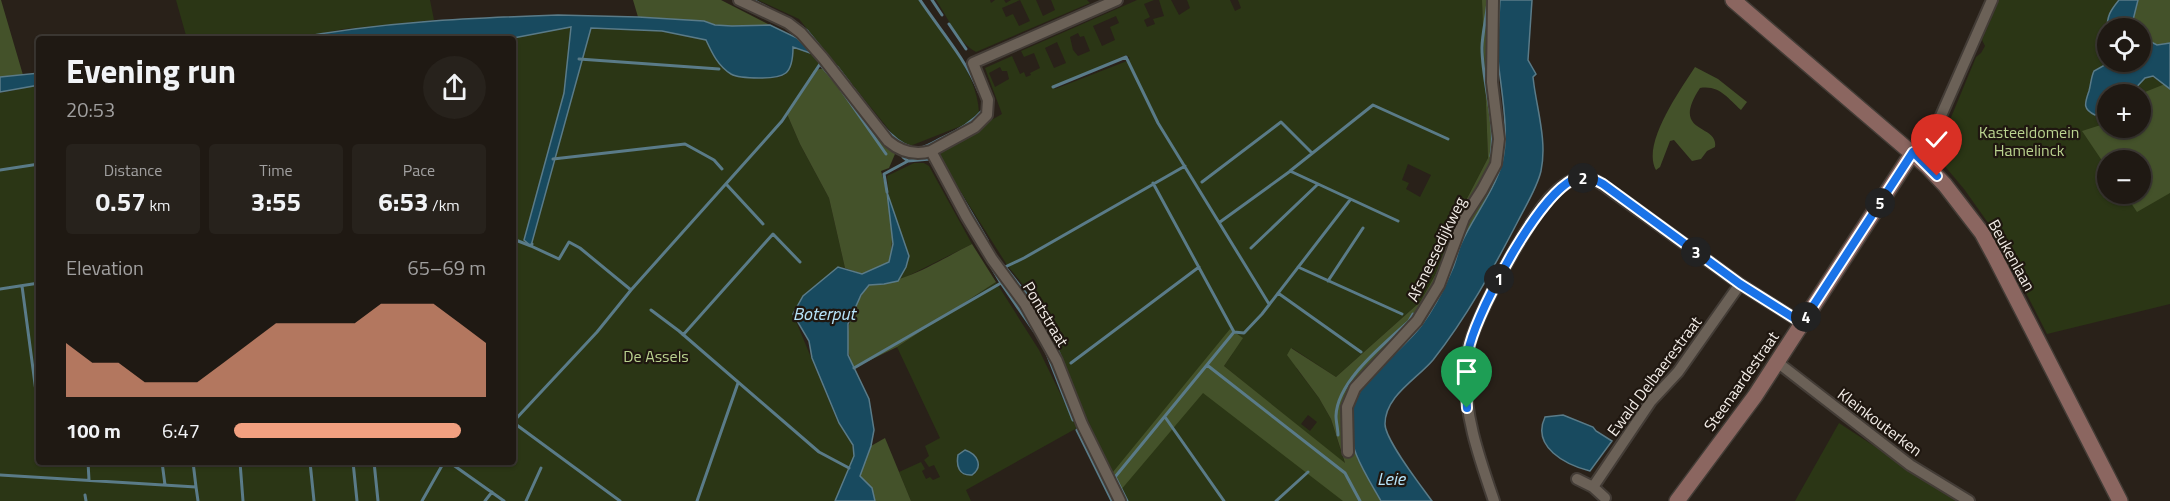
<!DOCTYPE html>
<html lang="en">
<head>
<meta charset="utf-8">
<style>
  body { margin:0; font-family:"Titillium Web",sans-serif; background:#27221c; color:#f1f3f6; height:100vh; display:flex; flex-direction:column; font-size:22px; white-space:nowrap }
  * { box-sizing:border-box; margin:0 }
  p { font-size:20px; color:#a1a0a0 }
  .icon { flex:none; width:33px; height:33px; fill:none; stroke:currentColor; stroke-width:2; stroke-linecap:round; stroke-linejoin:round }
  .map { position:relative; flex:1; overflow:hidden }
  .side { position:absolute; left:36px; top:36px; width:480px; height:429px; display:flex; flex-direction:column; background:#1f1913; border-radius:6px; box-shadow:0 2px 4px #0004,0 0 0 2px #3c3833 }
  .side>* { flex:none }
  .fabs { position:absolute; left:2097px; top:18px; display:grid; gap:12px }
  .fabs a { display:grid; place-items:center; width:54px; height:54px; border-radius:50%; background:#1f1913; box-shadow:0 2px 4px #0004,0 0 0 2px #3c3833; font-size:30px }
  .pin { position:absolute; display:grid; place-items:center; width:51px; height:51px; color:#fff; margin:-62px -26px; border-radius:50% 50% 50% 0; rotate:-45deg; box-shadow:0 0 6px #0007 }
  .pin .icon { rotate:45deg }
  .km { position:absolute; width:30px; height:30px; margin:-15px; border-radius:50%; background:#222; color:#fff; font-size:16px; line-height:30px; text-align:center }
  .round { display:grid; place-items:center; flex:none; width:63px; height:63px; border-radius:32px; background:#27221c }
  .head { display:flex; align-items:center; justify-content:space-between; height:102px; padding:0 30px }
  h1 { font-size:33px; font-weight:700; line-height:45px }
  .stats { display:grid; grid-template-columns:repeat(3,1fr); gap:9px; height:102px; padding:6px 30px }
  .stats div { display:grid; align-content:center; border-radius:6px; background:#27221c; text-align:center }
  .stats b { font-size:26px; font-weight:700 }
  .stats small { font-size:16px; font-weight:400 }
  .stats p { font-size:16px }
  .chart { height:168px; padding:12px 30px }
  .chart p { display:flex; justify-content:space-between }
  .chart svg { width:100%; height:108px; margin-top:6px; fill:#f2a080; opacity:.7 }
  ul { padding:0 30px; list-style:none; font-size:20px }
  li { display:grid; grid-template-columns:96px 72px 1fr; align-items:center; height:45px }
  li i { height:15px; border-radius:8px; background:#f2a080 }
  .map>svg:first-child { display:block }
</style>
</head>
<body>
<div class="map">
<svg width="2170" height="501" viewBox="0 0 2170 501">
  <rect width="100%" height="100%" fill="#292119"/>
  <path fill="#2b3615" fill-rule="evenodd" d="M176,0H430L434,20L344,29L291,39H187Z
    M758,0H919C941,33 977,71 979,112L966,124L910,146L895,137L799,19Z
    M936,0H990L991,3L995,0H1004L1006,3L1011,0H1020L1002,8L1006,17L1013,14L1019,26L1030,21L1020,0H1036L1043,16L1055,10L1051,0H1087L1090,3L976,52C958,43 947,16 936,0Z
    M1137,0H1154L1144,4L1150,17L1144,20L1147,27L1155,24L1153,19L1164,16L1159,0H1171L1179,15L1190,8L1187,0H1230L1235,11L1241,8L1238,0H1482L1488,158L1445,241L1444,259L1420,302L1336,377L1292,348L1297,369L1319,398L1331,419L1345,464L1224,366L1233,353L1203,390L1344,501H1125L1029,292L1007,265L940,159L942,148L1002,114L985,68L1012,56L1020,74L1024,72L1026,77L1031,75L1030,73L1040,68L1034,53L1024,57L1021,51ZM1116,16L1119,23L1110,27L1115,40L1102,46L1093,26ZM1078,33L1080,37L1084,36L1090,51L1078,56L1073,50L1070,37ZM1057,42L1066,63L1054,68L1045,48ZM1126,55L1130,58L1127,61L1055,89L1054,86ZM1000,67L1002,71H1007L1009,79L995,87L989,73ZM1408,164L1431,175L1420,197L1406,189L1409,183L1402,180ZM1308,415L1317,422L1310,431L1301,424Z
    M1999,0H2170V304L2047,334L1996,234L1964,189L1933,152L1938,143L1940,144L1976,57L1981,53L1985,46L1982,40ZM2108,28H2140V62H2108ZM2108,94H2140V128H2108ZM2108,160H2140V194H2108Z
    M571,26L577,38L564,93L524,240L591,28L662,31L706,40C724,80 739,80 781,77L793,47L813,54L822,65L814,70L787,114L800,144L829,198L845,268L838,267L793,314L837,420L852,443L854,458L836,501H0V93L39,85V462H513V39H504Z
    M914,163H924L929,166L972,244L898,281L906,267L909,255L889,197L887,176Z
    M996,282L1039,350L1077,428L966,490L971,501H911L899,472L921,462L925,469L922,471L926,479L930,477L933,480L940,477L934,465L929,467L924,460L929,456L925,446L940,438L897,347Z
    M1839,423L1958,501H1795Z"/>
  <path fill="#44522a" d="M0,0H1L23,75L0,77Z
    M633,0H721L770,25L732,26L715,25L704,21L638,17Z
    M1482,0H1490L1494,158L1502,162L1496,179L1461,245L1452,270L1439,296L1422,325L1405,344L1357,458L1381,501H1343L1203,393L1120,491L1125,501H1113L1104,483L1230,329L1243,338L1224,366L1345,463L1331,419L1319,398L1287,355L1291,348L1336,377L1420,302L1444,259L1445,241L1488,158Z
    M2138,0H2170V43L2157,45L2141,37L2140,28H2135L2132,25Z
    M832,67L895,154L889,168L881,171C890,200 896,233 889,262L862,274L845,268L829,198L800,144L787,114L814,70Z
    M1695,67L1718,79L1747,102L1741,110C1727,98 1720,85 1700,88C1669,135 1719,123 1715,147L1707,151L1701,159L1692,161L1674,140L1670,141L1660,167L1656,170C1641,144 1681,89 1695,67Z
    M2165,84L2170,89V193L2137,212L2125,194H2140V160H2108L2107,168L2082,131L2107,123L2108,128H2140V94Z
    M972,244L996,282L897,347L854,368C840,341 850,308 869,285C906,283 940,260 972,244Z
    M885,438L911,501H875L859,476L871,446Z"/>
  <path fill="#184a5f" stroke="#5a7b88" stroke-width="1.5" d="M1500,0H1532L1528,60L1536,74L1533,77L1534,85C1538,113 1547,143 1541,171C1537,188 1526,205 1518,221C1493,269 1467,317 1433,360C1417,379 1385,396 1385,424C1385,440 1421,486 1432,501H1381C1367,476 1347,448 1350,417C1353,382 1401,353 1421,326C1434,309 1444,289 1452,270C1456,262 1457,253 1461,244C1473,217 1494,192 1502,163C1510,132 1501,91 1498,59C1497,40 1499,19 1500,0Z
    M2119,0H2138L2132,24L2135,28H2108L2107,30C2107,16 2110,11 2119,0Z
    M558,15L638,17L704,21L715,25L732,26L770,25L797,38L813,54L793,47C793,75 785,78 759,78C750,78 738,78 731,74C718,66 712,53 706,40L662,31L591,28L531,246L524,240L564,93L571,27L508,39H291C380,22 468,18 558,15Z
    M2141,37L2157,45L2170,43V89L2153,76L2145,78L2130,94H2108L2107,111L2095,115C2082,109 2085,103 2089,91C2091,84 2091,77 2094,71L2110,62H2140Z
    M39,73V85L0,92V77Z
    M887,192L909,256L906,267L898,281L884,284L869,285L861,295L848,324V355L869,399L874,430L871,446L860,476L872,488L875,501H835L854,456L853,445L839,423L812,358L809,341L793,314L803,296L838,267L862,274L889,262L893,244Z
    M1563,415L1593,427L1596,431L1612,441L1590,471C1566,465 1531,447 1545,417Z
    M965,450C977,454 984,466 972,475C959,476 956,466 958,455Z"/>
  <g fill="none" stroke-linecap="round" stroke-linejoin="round">
    <path stroke="#5a7b88" stroke-width="3" d="M753,0L770,9
      M920,0C940,30 965,58 979,92
      M932,0L942,15
      M1488,0C1487,16 1482,33 1482,48C1482,84 1497,121 1491,156
      M792,20L807,31L821,48
      M949,24L966,49
      M579,59L719,69
      M837,67L850,84
      M1053,87L1126,57L1158,123L1269,304
      M853,88C868,106 895,152 921,148C928,146 936,141 942,138C958,131 972,123 984,109
      M842,91L886,154
      M553,159L685,144L714,160L722,169
      M908,161L930,159L931,162
      M0,170L39,164
      M1202,182L1281,122L1312,153
      M1153,183L1234,332L1244,333L1262,314L1350,200
      M727,185L763,224
      M887,192L884,174L908,161L903,157
      M960,194L987,240
      M950,197L1001,283
      M1398,221L1290,171L1373,105L1448,139
      M1220,222L1289,172
      M513,239L531,246L532,244
      M531,246L559,259L569,242L580,248L631,290
      M1251,248L1317,185
      M1001,264L1005,267L1024,258L1185,166
      M1005,267L1031,300L1046,323
      M1298,267L1402,314
      M1328,281L1363,228
      M22,286L37,399H39
      M0,289L39,283
      M1278,293L1361,352
      M651,310L679,331L819,452L849,468
      M1050,332L1061,358
      M683,335L773,234L800,262
      M1046,351L1073,420
      M1071,363L1199,267
      M1207,365L1345,473L1360,501
      M854,368L1001,283L1034,331
      M1165,417L1224,501
      M513,422L597,332L631,290L782,121L820,64L833,79
      M514,423L620,501
      M1077,430L1112,501
      M1338,435C1338,429 1336,422 1336,416C1337,381 1384,344 1409,321L1413,314
      M88,462L89,480
      M162,462L165,485
      M193,462L196,487
      M240,462L243,501
      M310,462L314,501
      M353,462L357,501
      M374,462L378,501
      M449,462L504,501
      M0,475L196,487L198,501
      M85,495L86,501
      M422,501L444,462
      M485,501L492,492
      M526,501L541,468
      M697,501L738,383
      M1127,501L1115,477L1234,332
      M1276,501L1308,472"/>
    <g stroke="#433c36" stroke-width="14">
      <path id="street" d="M739,0L788,23L801,33L823,58L888,141C900,151 915,156 931,151L975,127L987,115L988,100L973,63L1117,0
        M931,151L966,216L992,259L1025,304L1057,361L1082,424L1120,501
        M1913,152L1940,118L1992,0
        M1777,362L1910,465L1969,501
        M1348,452L1347,407L1355,388L1417,321L1439,285L1464,218L1482,190L1496,164L1499,139L1492,82L1493,0
        M1577,479L1593,487L1605,498
        M1593,487L1651,401L1678,372L1740,284
        M1494,501C1479,457 1464,415 1465,367C1466,330 1519,239 1542,207C1550,196 1564,182 1577,178C1585,175 1596,180 1603,185L1740,284L1802,323"/>
    </g>
    <g stroke="#433c36" stroke-width="18">
      <path id="secondary" d="M1733,0L1928,167L1945,185L1982,233L1995,257L2120,501
        M1677,501L1755,396L1913,152"/>
    </g>
    <use href="#street" stroke="#6b6157" stroke-width="10"/>
    <use href="#secondary" stroke="#8b6660" stroke-width="15"/>
  </g>
  <g fill="none" stroke-linecap="round" stroke-linejoin="round">
    <g stroke="#fff" stroke-width="12">
      <path id="route" d="M1467,408C1466,386 1464,366 1470,344C1480,307 1540,190 1577,178C1585,175 1596,180 1603,184L1740,284L1802,323L1913,152L1937,176"/>
    </g>
    <use href="#route" stroke="#1a73e8" stroke-width="8"/>
  </g>
  <g text-anchor="middle" dominant-baseline="central" stroke-width="4.5" stroke-linejoin="round" paint-order="stroke">
    <g font-size="16" fill="#bad28f" stroke="#1f1710">
      <text x="2029" y="132">Kasteeldomein<tspan x="2029" dy="18">Hamelinck</tspan></text>
      <text x="656" y="356">De Assels</text>
    </g>
    <g font-size="16" fill="#f3ede8" stroke="#1f1710">
      <text transform="translate(1436 249) rotate(-64)">Afsneesedijkweg</text>
      <text transform="translate(2012 255) rotate(61)">Beukenlaan</text>
      <text transform="translate(1046 314) rotate(59)">Pontstraat</text>
      <text transform="translate(1654 376) rotate(-53)">Ewald Delbaerestraat</text>
      <text transform="translate(1741 381) rotate(-55)">Steenaardestraat</text>
      <text transform="translate(1880 422) rotate(37)">Kleinkouterken</text>
    </g>
    <g font-size="18" font-style="italic" fill="#b7e4fa" stroke="#1f1710">
      <text x="824" y="313">Boterput</text>
      <text x="1391" y="478">Leie</text>
    </g>
  </g>
</svg>
<div class="fabs">
<a><svg class="icon" aria-label="locate" viewBox="0 0 24 24"><circle cx="12" cy="12" r="6"/><path d="M12 2v4M12 18v4M2 12h4M18 12h4"/></svg></a>
<a>+</a>
<a>−</a>
</div>
<div class="pin" style="left:1467px;top:408px;background:#1e9e55"><svg class="icon" aria-label="arrive" viewBox="0 0 24 24"><path d="M6 21V4h12l-3 4 3 4H6"/></svg></div>
<div class="pin" style="left:1937px;top:176px;background:#d93025"><svg class="icon" aria-label="check" viewBox="0 0 24 24"><path d="M5 12l5 5 9-10"/></svg></div>
<b class="km" style="left:1499px;top:279px">1</b>
<b class="km" style="left:1583px;top:178px">2</b>
<b class="km" style="left:1696px;top:252px">3</b>
<b class="km" style="left:1806px;top:317px">4</b>
<b class="km" style="left:1880px;top:203px">5</b>
<section class="side">
<div class="head"><div><h1>Evening run</h1><p>20:53</p></div><a class="round"><svg class="icon" aria-label="share" viewBox="0 0 24 24"><path d="M12 15V3M7 8l5-5 5 5M5 13v7h14v-7"/></svg></a></div>
<div class="stats">
<div><p>Distance</p><b>0.57<small> km</small></b></div>
<div><p>Time</p><b>3:55</b></div>
<div><p>Pace</p><b>6:53<small> /km</small></b></div>
</div>
<div class="chart"><p><span>Elevation</span>65–69 m</p>
<svg viewBox="0 0 160 44" preserveAspectRatio="none"><path d="M0 44V22L10 30L20 30L30 38L40 38L50 38L60 30L70 22L80 14L90 14L100 14L110 14L120 6L130 6L140 6L150 14L160 22V44z"/></svg>
</div>
<ul>
<li><b>100 m</b>6:47<i style="width:90%"></i></li>
</ul>
</section>
</div>
</body>
</html>
